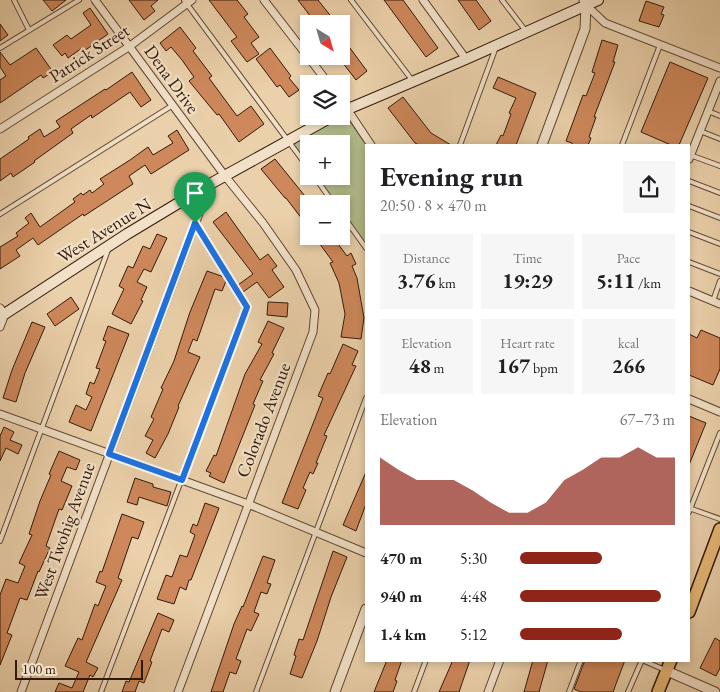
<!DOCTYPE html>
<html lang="en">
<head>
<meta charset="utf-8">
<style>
  body { margin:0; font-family:"EB Garamond",serif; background:#f6f6f6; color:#202124; height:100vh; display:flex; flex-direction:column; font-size:19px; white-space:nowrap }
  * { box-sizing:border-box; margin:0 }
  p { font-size:16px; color:#757577 }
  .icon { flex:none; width:28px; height:28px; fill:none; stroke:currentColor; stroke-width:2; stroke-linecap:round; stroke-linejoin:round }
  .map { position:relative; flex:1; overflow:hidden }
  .drawer { position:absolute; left:365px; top:144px; width:325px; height:518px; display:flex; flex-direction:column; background:#fff; border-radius:0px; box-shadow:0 2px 8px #0003 }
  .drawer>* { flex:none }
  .needle { width:32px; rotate:143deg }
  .tools { position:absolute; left:300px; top:15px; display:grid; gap:10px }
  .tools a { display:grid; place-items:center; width:50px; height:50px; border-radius:0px; background:#fff; box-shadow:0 2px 8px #0003; font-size:25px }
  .scale { position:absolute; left:15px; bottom:12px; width:128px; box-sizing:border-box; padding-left:5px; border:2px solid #321a0b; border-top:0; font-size:14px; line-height:18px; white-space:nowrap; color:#321a0b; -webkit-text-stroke:4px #f2e1c8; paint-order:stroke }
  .pin { position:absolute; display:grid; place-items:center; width:42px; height:42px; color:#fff; margin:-51px -21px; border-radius:50% 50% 50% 0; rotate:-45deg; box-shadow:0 0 5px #0007 }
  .pin .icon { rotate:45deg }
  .round { display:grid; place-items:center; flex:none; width:52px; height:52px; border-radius:0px; background:#f6f6f6 }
  .overview { display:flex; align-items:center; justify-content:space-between; height:85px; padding:0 15px }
  h1 { font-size:28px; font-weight:700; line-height:38px }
  .metrics { display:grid; grid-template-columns:repeat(3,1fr); gap:8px; height:85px; padding:5px 15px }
  .metrics div { display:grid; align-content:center; border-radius:0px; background:#f6f6f6; text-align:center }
  .metrics b { font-size:21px; font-weight:700 }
  .metrics small { font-size:14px; font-weight:400 }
  .metrics p { font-size:14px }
  .chart { height:140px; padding:10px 15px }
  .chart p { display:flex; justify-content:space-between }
  .chart svg { width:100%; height:90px; margin-top:5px; fill:#8f2418; opacity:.7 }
  ul { padding:0 15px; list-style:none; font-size:16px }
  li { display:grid; grid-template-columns:80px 60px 1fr; align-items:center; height:38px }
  li i { height:12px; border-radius:6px; background:#8f2418 }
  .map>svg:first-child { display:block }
</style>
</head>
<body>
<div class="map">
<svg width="720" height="692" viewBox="0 0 720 692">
  <rect width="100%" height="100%" fill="#ebd1ab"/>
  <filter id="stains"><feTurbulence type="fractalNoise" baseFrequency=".004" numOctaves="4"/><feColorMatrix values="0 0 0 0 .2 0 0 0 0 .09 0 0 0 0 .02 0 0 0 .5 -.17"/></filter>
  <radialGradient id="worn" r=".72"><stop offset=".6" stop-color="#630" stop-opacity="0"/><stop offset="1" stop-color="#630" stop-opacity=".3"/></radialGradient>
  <path fill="#b3bc8c" stroke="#726b4c" d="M347,117L366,145V244L341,210V204H336L316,176H341V144H309V166L290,141Z"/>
  <path fill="#ce885b" stroke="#321a0b" d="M43,0H66L52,11Z
    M129,0H158L151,6L155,11L144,20Z
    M209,0H237L248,14L244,17L259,37L251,43L259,54L247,62L231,41L237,37Z
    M298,0H318L337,24H319L313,15L311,17Z
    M384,0H403L438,48L426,57Z
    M458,0H476L491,21L479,30Z
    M646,1L664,7L661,14L664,15L659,27L639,21Z
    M90,8L108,34L84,51L82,48L68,58L65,53L62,56L53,45L67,35L71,39L91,25L83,13Z
    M0,24L8,35L0,41Z
    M180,27L196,48L193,51L212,76L209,78L237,116L251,106L264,124L239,142L219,114L217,115L189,81L194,77L182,60L171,47L166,51L160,43Z
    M341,36L367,71L356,80L339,58L341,56Z
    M602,40L618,45L613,62H615L594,117H596L589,137L591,138L588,145H572V143L566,141L583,95L586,96L595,73L592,72Z
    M36,48L53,72L43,78L41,75L0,103V80L6,76L0,67V52L10,65Z
    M270,48L291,76L289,78L299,90L289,97L280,85L277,87L256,59Z
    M670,62L708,78L679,145H671L641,132Z
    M132,72L151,100L141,107L130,92L92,118L91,115L71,129L73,133L34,161L35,162L13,177L11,173L0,181V159L29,139L28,137L40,129L44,137L60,127L56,121L105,89L106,90Z
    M498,77L536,93L516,145H496L501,135L503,136L511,114L509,113L516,98L493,88Z
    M403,97L431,133L451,145H419L415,143L388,108Z
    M177,130L189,150L151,174L145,165L129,176L133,184L84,216L83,214L38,245L33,238L16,250L20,256L0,269V247L18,236L16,233L29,223L25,218L31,213L40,227L75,202L73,199L81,193L83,195L90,190L92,193L104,184L100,179L130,160L148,147L153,155L173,143L168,136Z
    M275,159L309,201V228L286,198H285L261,169Z
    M226,212L260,260L268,254L277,266L272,270L284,287L269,298L257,282L243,292L238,285L253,274L213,222Z
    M157,234L167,238L151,272L144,269L137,282L147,287L141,300L143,301L131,324L112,314L124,289L119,286L128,266L133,268L143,246L150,249Z
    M314,236H332L347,256L351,253L356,264L352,266L357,278L364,318L361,339L341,337L345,314L339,283L330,263L333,262Z
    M207,271L224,277L226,281L222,291L215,289L197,341L193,339L188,352L200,357L178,406L179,407L168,434L155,458L146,453L153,440L145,436L154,419L151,417L163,389L161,388L174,361L190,312Z
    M71,297L79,309L55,326L47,314Z
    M268,302L288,303L287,317L267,315Z
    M268,321L284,328L272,353L274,354L260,380L263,381L253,404L255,405L224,483L209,476L211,473L206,471L214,455L216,456L245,374L262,344L258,342Z
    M32,322L45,327L25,373L16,402L3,398L12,370Z
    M108,326L129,334L91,431L69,422L76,405L86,410L92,397L86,394L90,382L94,384L100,369L96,368L106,341L103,340Z
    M701,330L720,338V369L713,385L689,375V334L697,338Z
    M343,344L358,351L352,365L356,366L324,435L327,436L316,463H318L313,474L310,472L303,488L306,490L298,509L282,503L323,398L318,396L328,373L330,374Z
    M689,416L706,423L689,465Z
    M4,427L14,432L10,440L22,445L18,454L6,448L0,461V436Z
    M59,451L80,460L76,470L67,467L61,481L72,486L62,510L59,509L46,546L50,548L39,572L38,571L27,600L20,598L7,633L12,635L0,665V595L6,579L18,583L25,566L19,563L32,535L29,534L40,501L51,475L49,474Z
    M366,472V504L356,531L343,525Z
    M135,478L153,484V487L171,492L167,506L139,497L137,505L127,502Z
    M205,503L219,508L191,580H189L186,590L180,587L174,604L157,599L166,575L172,577L180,555L187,557L195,535L190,532L193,524L197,526Z
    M122,514L144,522L138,539L132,537L118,578L122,580L86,662L98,668L93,677L90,675L83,692H55L59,683L72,688L79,672L65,666L78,638L82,640L95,604L98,606L106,586L96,582L100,571L102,572Z
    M333,551L347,557L331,597L317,641L302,678L290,674L296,656L294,655L299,639L303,640Z
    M263,556L275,560L267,583L271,584L267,594L261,592L254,612L259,614L251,631L247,629L236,659L241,661L236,674L230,672L223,692H211L234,624L242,606L243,607Z
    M158,613L174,620L169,632L162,629L150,661L152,662L144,683L139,681L135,692H122L126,681L129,682Z
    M715,638L720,641V668L716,676L700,668Z
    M387,660H402L395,680L397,681L393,692H374Z
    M453,660H470L459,692H439Z
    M533,660H548L539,692H524Z
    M585,660H625L613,692H581L574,689Z"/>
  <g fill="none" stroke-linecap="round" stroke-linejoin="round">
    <g stroke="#604833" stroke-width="6">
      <path id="service" d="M14,0L29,30
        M184,0L309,169
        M351,0L412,80
        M502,0L525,30
        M0,48L79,0
        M708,111L720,116
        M700,131L720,139
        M460,145L496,47
        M622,145L660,45
        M690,155L720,166
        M314,176L334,204
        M689,181L720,193
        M689,206L720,218
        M341,213L366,248
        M0,214L173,105
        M689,232L720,244
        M689,262L720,274
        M713,301L720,281
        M689,508L720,519
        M689,512L720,433
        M0,541L108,250
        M642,660L665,670
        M101,692L247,307L195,223
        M256,692L366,398
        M414,692L426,660
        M569,692L581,660
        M628,692L642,660"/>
    </g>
    <g stroke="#604833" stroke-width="9">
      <path id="minor" d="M95,0L225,176L263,223L296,270L315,310L313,332L178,692
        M264,0L329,84
        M423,0L466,59
        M586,5L605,23L720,68
        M341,100L371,145
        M0,129L130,46L192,0
        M689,159L720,81
        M689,291L720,304
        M0,308L5,314L0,327
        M689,399L720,412
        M0,414L248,504L366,553
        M21,692L210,184
        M488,692L500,660"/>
    </g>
    <g stroke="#604833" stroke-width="11">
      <path id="tertiary" d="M542,145L585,29L586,5L584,0
        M667,671L715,692
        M335,692L366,609"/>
    </g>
    <g stroke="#321a0b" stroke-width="12">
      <path id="secondary" d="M341,112L466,59L598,0
        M0,317L127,234L210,184L333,116"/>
    </g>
    <g stroke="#321a0b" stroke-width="14">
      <path id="primary" d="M689,612L720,529
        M658,692L671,660"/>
    </g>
    <use href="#service" stroke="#f2e1c8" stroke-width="4"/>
    <use href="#minor" stroke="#f2e1c8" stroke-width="7"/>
    <use href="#tertiary" stroke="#f2e1c8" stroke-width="9"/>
    <use href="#secondary" stroke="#f2e1c8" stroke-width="10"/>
    <use href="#primary" stroke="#e6b876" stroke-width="11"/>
  </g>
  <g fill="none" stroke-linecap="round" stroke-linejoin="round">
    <g stroke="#fff" stroke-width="10">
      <path id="route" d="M195,223L247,307L182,480L109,454Z"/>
    </g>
    <use href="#route" stroke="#1a73e8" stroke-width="6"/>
  </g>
  <g text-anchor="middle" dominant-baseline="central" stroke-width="4.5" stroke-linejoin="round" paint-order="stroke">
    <g font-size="18" fill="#321a0b" stroke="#f2e1c8">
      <text transform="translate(89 53) rotate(-33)">Patrick Street</text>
      <text transform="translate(172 79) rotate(54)">Dena Drive</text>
      <text transform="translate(104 230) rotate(-32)">West Avenue N</text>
      <text transform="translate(263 420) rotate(-69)">Colorado Avenue</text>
      <text transform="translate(64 531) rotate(-70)">West Twohig Avenue</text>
    </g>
  </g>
  <rect width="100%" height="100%" filter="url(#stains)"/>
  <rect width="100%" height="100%" fill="url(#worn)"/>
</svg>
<div class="tools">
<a><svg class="needle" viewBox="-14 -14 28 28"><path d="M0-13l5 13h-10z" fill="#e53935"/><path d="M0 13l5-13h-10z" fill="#757577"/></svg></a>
<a><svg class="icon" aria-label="layers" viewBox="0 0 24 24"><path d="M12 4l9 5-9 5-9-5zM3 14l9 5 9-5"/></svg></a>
<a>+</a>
<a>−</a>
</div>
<div class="scale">100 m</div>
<div class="pin" style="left:195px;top:223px;background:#1e9e55"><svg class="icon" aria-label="arrive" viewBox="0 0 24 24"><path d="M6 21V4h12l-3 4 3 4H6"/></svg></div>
<section class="drawer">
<div class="overview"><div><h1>Evening run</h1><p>20:50 · 8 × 470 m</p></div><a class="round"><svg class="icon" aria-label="share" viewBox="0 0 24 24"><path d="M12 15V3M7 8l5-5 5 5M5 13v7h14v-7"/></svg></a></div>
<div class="metrics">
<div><p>Distance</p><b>3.76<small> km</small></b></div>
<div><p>Time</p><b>19:29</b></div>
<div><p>Pace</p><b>5:11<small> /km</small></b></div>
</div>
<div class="metrics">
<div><p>Elevation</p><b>48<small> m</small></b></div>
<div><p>Heart rate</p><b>167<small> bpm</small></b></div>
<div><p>kcal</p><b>266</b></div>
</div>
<div class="chart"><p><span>Elevation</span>67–73 m</p>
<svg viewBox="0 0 160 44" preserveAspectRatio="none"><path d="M0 44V11L10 17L20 22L30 22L40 22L50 27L60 33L70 38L80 38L90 33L100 22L110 17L120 11L130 11L140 6L150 11L160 11V44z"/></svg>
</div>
<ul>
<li><b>470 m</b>5:30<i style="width:53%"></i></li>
<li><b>940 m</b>4:48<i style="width:91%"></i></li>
<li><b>1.4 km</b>5:12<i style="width:66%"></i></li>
</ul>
</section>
</div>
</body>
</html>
